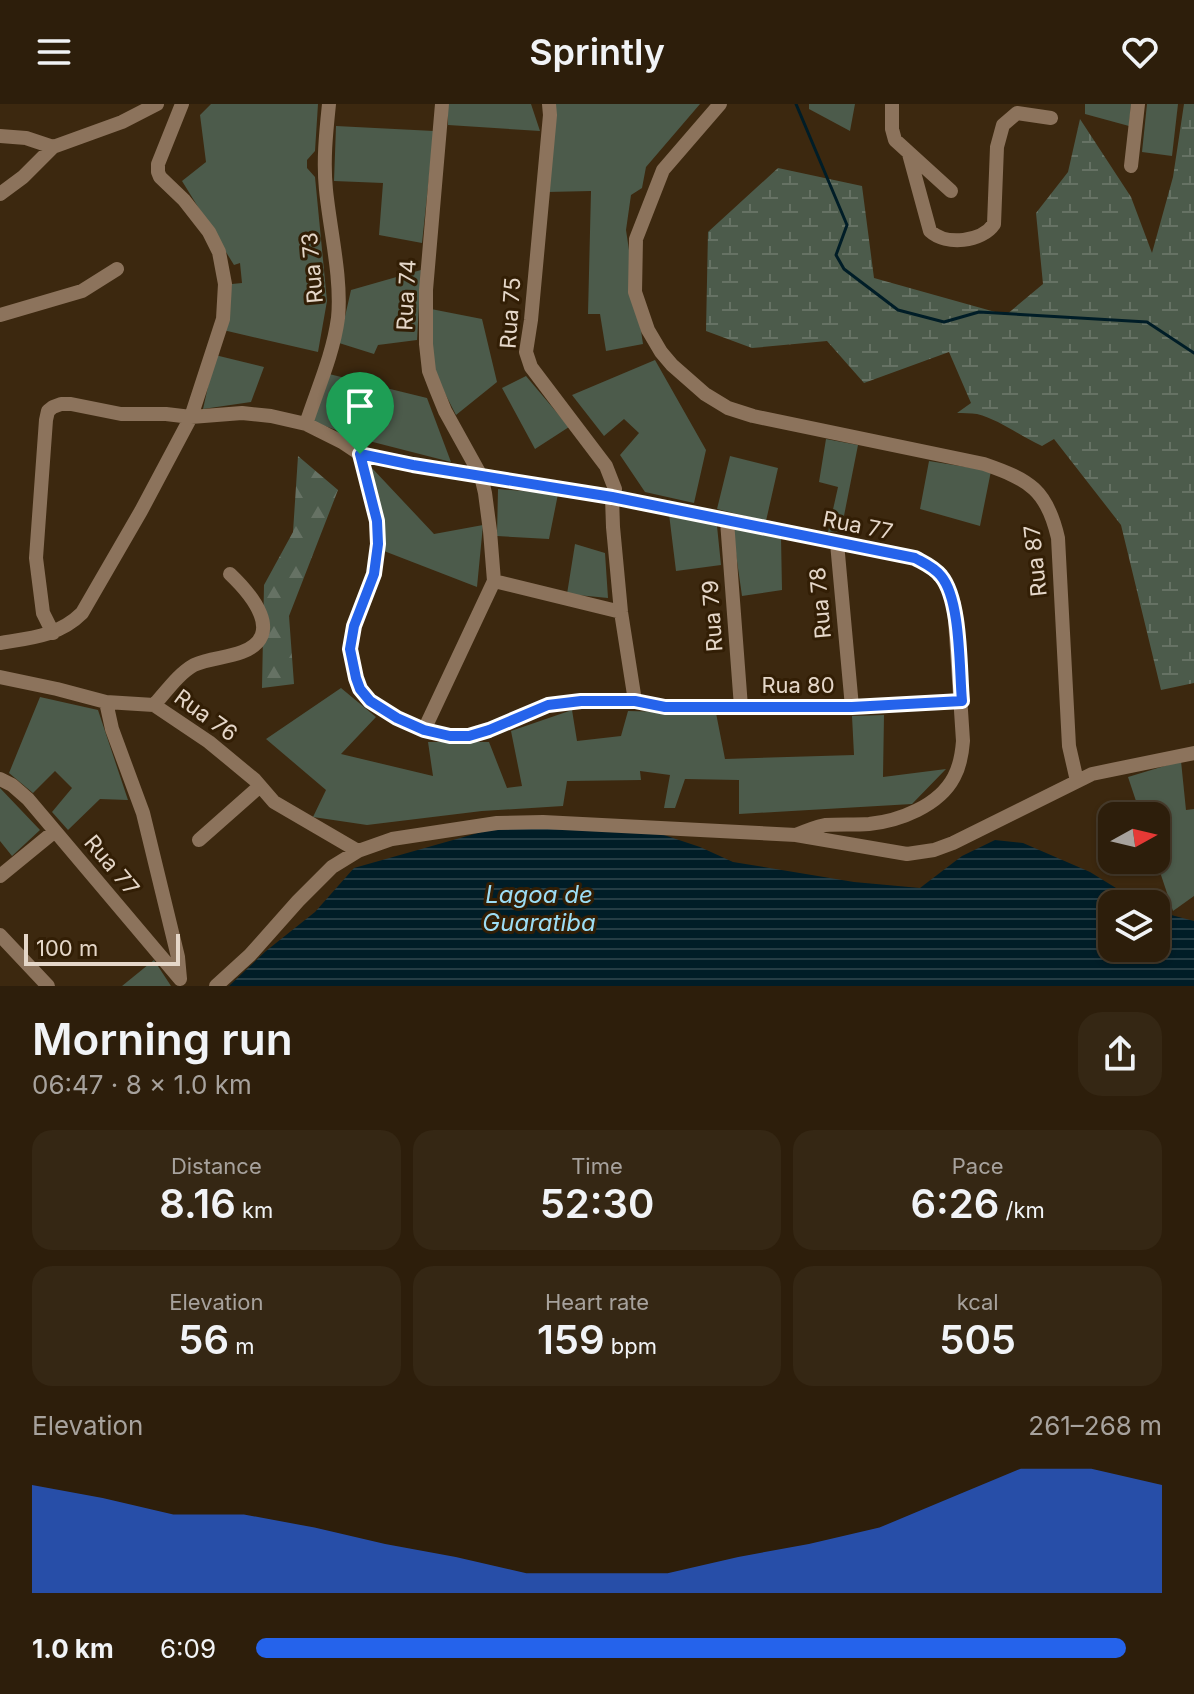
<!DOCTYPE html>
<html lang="en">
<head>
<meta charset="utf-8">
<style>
  body { margin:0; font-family:Inter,sans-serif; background:#352714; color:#f1f3f6; height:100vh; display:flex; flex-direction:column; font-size:30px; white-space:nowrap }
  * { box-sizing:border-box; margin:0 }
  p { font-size:26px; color:#a7a29d }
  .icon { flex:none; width:44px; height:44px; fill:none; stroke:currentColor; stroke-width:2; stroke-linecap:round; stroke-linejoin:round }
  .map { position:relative; height:882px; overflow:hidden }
  .drawer { display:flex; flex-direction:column; background:#2d1e0b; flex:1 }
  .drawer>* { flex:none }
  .needle { width:52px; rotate:82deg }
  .tools { position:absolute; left:1098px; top:698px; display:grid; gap:16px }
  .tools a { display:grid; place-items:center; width:72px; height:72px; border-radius:16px; background:#2d1e0b; box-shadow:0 2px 6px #0004,0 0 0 2px #483c2c; font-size:40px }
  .scale { position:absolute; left:24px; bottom:20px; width:156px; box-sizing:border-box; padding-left:8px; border:4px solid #e5d7c9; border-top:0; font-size:22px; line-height:28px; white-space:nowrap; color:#e5d7c9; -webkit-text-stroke:6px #321e05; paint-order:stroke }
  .pin { position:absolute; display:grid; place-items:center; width:68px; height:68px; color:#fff; margin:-82px -34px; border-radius:50% 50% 50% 0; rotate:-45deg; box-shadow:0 0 8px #0007 }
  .pin .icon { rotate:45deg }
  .round { display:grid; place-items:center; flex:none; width:84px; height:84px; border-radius:24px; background:#352714 }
  .overview { display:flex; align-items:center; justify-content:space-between; height:136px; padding:0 32px }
  h1 { font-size:44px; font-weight:600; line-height:60px }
  .figures { display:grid; grid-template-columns:repeat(3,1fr); gap:12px; height:136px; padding:8px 32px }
  .figures div { display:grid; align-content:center; border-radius:20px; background:#352714; text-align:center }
  .figures b { font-size:40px; font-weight:600 }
  .figures small { font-size:22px; font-weight:400 }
  .figures p { font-size:22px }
  .chart { height:224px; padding:16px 32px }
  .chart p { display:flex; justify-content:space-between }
  .chart svg { width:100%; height:144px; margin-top:8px; fill:#2563eb; opacity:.7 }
  ul { padding:0 32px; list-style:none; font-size:26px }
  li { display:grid; grid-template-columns:128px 96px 1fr; align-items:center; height:60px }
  li i { height:20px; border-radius:10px; background:#2563eb }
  header { display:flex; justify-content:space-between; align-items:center; height:104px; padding:0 32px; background:#2d1e0b; font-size:36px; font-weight:600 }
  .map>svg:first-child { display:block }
</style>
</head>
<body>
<header><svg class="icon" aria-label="menu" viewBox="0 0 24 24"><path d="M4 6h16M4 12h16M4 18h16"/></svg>Sprintly<svg class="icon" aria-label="heart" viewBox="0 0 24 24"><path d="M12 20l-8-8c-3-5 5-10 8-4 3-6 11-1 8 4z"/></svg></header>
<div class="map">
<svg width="1194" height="882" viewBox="0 0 1194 882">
  <defs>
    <pattern id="forest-firs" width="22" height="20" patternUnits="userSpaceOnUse" patternTransform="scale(2)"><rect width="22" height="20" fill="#4c5b4b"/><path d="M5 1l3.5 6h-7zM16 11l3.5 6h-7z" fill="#667264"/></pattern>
    <pattern id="wetland-marsh" width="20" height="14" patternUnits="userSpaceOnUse" patternTransform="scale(2)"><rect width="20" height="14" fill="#4c5b4b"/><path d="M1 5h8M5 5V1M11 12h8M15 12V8" fill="none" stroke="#667264"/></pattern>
    <pattern id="water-rules" width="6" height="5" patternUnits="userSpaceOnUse" patternTransform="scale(2)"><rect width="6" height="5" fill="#001d27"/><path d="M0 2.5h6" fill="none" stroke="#253d45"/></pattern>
  </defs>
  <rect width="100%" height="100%" fill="#3c280f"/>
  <path fill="#4c5b4b" d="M211,0H318L315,47L307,56V64L315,73L327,197L318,248L223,226L232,180L242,179L240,159L234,161L182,77L206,58L200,11Z
    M448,0H531L540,27L448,21Z
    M556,0H700L646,63L642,84L631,91L626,126L643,240L606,247L600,210H588L591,87L547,88Z
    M809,0H855L850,27L809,5Z
    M1085,0H1131L1129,22L1085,10Z
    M1147,0H1178L1172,52L1142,48Z
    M336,22L434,27L422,139L379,131L383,79L334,77Z
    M421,166L417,236L378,241L374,250L339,239L351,186Z
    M431,205L482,215L497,278L456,311L430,260Z
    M215,251L264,263L251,298L203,305Z
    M655,256L706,346L694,399L645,388L620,351L639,329L624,315L604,332L572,291Z
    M329,270L427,294L451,358L365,336L313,318Z
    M526,272L569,323L535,345L502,284Z
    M826,335L858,341L841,427L828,428L838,383L819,378Z
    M730,352L778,364L766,417L717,405Z
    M929,357L991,367L980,422L920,405Z
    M371,363L434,430L483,421L477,483L384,447Z
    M498,385L558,390L549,435L497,432Z
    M669,410L717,422L721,461L676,467Z
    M732,422L781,433L782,486L742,492Z
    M575,440L605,449L608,494L567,490Z
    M341,584L376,613L341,650L433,672L428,638H489L507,684L522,682L511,627L572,606L577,637L621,632L628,607L716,609L725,655L854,651L852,612L884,611L883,673L946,665L912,700L739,710V676L685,675L675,704H664L670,671L640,667L641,676L567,677L563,702L482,707L367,721L313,713L326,686L266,635Z
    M40,593L98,606L128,696L100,695L68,726L52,708L72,684L55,667L33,689L9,669Z
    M1181,657L1186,706L1194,705V792L1173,807L1156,756V712H1141L1128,673Z
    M0,684L40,726L12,752L0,737Z
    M154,856L171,882H122Z"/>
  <path fill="url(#forest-firs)" d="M298,352L338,386L289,512L294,580L262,584L264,481L293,428Z"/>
  <path fill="url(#wetland-marsh)" d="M1184,0H1194V579L1161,586L1121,421L1054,335L1042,342C1020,332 1000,316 977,310C971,309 963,309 957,309L971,299L949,248L864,279L827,237L752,244L706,227L708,128L778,64L862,82L874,174L1006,211L1043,180L1036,109L1068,68L1080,15L1131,93L1152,149L1173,73Z"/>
  <path fill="url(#water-rules)" d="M558,723L658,729L700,743L733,758L854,778L920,784L962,752L995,736L1023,739L1090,768L1142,800H1112V844H1156V807L1194,817V882H229L266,847L315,808L354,764L492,725Z"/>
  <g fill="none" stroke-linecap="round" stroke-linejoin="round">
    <path stroke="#001d27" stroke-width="3" d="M796,0L847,121L836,151L844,165L898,206L944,218L979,208L1147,218L1194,249"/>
    <path stroke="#8c735c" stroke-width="14" d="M549,0L550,11L531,216L526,248L531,263L606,362L615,385L612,393L613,423L621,508L635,597
      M720,0L663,66L636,135L635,188L648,226L661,248L672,261L705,290L728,304L753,312L984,360C1030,376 1047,386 1058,434L1069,642L1077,677
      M892,0V25L895,36L951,87
      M0,32L26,34L53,43
      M909,50L930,127C946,142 982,138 994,120L997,43L1003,21L1017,9L1051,14
      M1131,62L1138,0
      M0,90L23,73L53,43L122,18L157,0
      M0,211L82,187L117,165
      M306,320C317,286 333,251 338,214C342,175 330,126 326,86C323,57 326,29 329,0
      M360,350L377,417L378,440L374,470L354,522L352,534L350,545L356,574L360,585L370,597L397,614L424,626L450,632H469L489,626L548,601L581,597H635L665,603H852L962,597
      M727,417L741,603
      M837,439L852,603
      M494,477L621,508
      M53,529L43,509L36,454L46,316L48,307L53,303L61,300H71L121,310H166L191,313L242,309L271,312L306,320L342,338L360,350L413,361L612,393L915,454C939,466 946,475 954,500L963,637C962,650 960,662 954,673C939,702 899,717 869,720C854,721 840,720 825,721C815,723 805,727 796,731
      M0,539C30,534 59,532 82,509L141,407L191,313L223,215L225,180L219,148L209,128L184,96L160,73L158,68V60L182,0
      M0,573L57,585L106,598L154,601L209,638L255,676L274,698L358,747
      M106,598L112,625L143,709L178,853L180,875
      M154,601C166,588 178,570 194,561C209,554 227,554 242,548C286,531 251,490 230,470
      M424,626L494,477L490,427L485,389L481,372L445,307L436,285L429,267L426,240V186L442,0
      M0,675L12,681L28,695L180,875
      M199,736L260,682
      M0,772L55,727
      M0,831L48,882
      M216,882L250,851L298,797L332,763L358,747L392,735L497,719L543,718L796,731L907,750L934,746L953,739L1092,670L1194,649"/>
  </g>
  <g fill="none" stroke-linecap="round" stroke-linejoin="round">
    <g stroke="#fff" stroke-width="16">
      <path id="route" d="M360,350L413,361L612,393L915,454C924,459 934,463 941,472C961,496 959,564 962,597L852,603H665L635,597H581L548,601L489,626L469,632H450L424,626L397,614L370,597L360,585L356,574L350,545L354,522L374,470L378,440L377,417Z"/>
    </g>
    <use href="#route" stroke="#2563eb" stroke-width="10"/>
  </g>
  <g text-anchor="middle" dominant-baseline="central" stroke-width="6" stroke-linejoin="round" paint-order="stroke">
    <g font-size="22" fill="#e5d7c9" stroke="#321e05">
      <text transform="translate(312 164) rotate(-95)">Rua 73</text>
      <text transform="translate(406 191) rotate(-87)">Rua 74</text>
      <text transform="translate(510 209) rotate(-86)">Rua 75</text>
      <text transform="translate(858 421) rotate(11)">Rua 77</text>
      <text transform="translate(1035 457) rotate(-96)">Rua 87</text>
      <text transform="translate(820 499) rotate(-95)">Rua 78</text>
      <text transform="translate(712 512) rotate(-94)">Rua 79</text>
      <text x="798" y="581">Rua 80</text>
      <text transform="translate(206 611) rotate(36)">Rua 76</text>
      <text transform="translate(112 761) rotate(50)">Rua 77</text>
    </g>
    <g font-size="24" font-style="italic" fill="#9cddf5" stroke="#321e05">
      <text x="539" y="790">Lagoa de<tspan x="539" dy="28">Guaratiba</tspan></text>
    </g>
  </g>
</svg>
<div class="tools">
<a><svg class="needle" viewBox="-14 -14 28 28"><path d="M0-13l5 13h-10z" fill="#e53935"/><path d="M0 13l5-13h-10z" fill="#a7a29d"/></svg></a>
<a><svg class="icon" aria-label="layers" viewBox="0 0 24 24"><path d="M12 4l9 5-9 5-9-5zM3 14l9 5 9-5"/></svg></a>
</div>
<div class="scale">100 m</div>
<div class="pin" style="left:360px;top:350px;background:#1e9e55"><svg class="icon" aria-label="arrive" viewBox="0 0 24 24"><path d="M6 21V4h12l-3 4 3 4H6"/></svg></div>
</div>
<section class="drawer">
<div class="overview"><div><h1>Morning run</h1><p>06:47 · 8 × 1.0 km</p></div><a class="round"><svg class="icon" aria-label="share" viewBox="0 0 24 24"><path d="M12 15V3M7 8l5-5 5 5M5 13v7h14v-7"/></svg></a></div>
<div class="figures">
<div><p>Distance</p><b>8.16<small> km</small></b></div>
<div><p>Time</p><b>52:30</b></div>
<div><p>Pace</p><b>6:26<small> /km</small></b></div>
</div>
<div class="figures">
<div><p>Elevation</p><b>56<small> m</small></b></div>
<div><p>Heart rate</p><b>159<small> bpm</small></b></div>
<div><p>kcal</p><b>505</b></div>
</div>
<div class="chart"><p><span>Elevation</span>261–268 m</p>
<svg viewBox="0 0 160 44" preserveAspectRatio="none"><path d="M0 44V11L10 15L20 20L30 20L40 24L50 29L60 33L70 38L80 38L90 38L100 33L110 29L120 24L130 15L140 6L150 6L160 11V44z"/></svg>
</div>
<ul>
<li><b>1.0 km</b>6:09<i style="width:96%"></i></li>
</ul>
</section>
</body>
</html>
